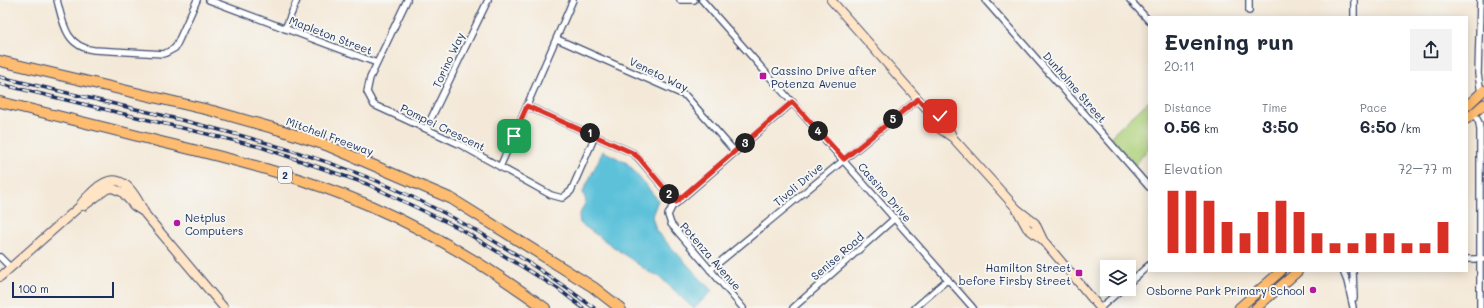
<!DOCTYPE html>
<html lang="en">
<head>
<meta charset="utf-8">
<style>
  body { margin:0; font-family:Mali,sans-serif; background:#f2f2f3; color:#1f2937; height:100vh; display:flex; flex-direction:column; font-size:15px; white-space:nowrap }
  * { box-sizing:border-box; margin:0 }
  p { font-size:13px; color:#747a83 }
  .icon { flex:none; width:22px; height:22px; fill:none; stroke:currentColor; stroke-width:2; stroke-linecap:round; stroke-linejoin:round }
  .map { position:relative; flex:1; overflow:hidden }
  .sheet { position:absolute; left:1148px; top:16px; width:320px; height:256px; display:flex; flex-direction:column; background:#fff; border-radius:0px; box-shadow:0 2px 10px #0003 }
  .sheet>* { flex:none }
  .fabs { position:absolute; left:1100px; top:260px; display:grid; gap:8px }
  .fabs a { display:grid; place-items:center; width:36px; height:36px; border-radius:0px; background:#fff; box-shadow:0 2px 10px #0003; font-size:20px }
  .scale { position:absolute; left:12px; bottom:10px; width:102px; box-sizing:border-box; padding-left:4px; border:2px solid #1b2f5e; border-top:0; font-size:11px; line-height:14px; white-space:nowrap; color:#1b2f5e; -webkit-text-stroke:3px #f6f6f2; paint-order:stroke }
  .pin { position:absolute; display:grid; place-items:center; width:34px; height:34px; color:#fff; margin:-17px; border-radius:8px; box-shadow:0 2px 6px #0006 }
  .km { position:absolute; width:20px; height:20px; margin:-10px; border-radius:50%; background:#222; color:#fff; font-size:11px; line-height:20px; text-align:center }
  .round { display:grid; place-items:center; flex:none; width:42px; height:42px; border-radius:0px; background:#f2f2f3 }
  .overview { display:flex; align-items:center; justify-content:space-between; height:68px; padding:0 16px }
  h1 { font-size:22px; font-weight:700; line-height:30px }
  .stats { display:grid; grid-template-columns:repeat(3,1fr); gap:6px; height:68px; padding:4px 16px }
  .stats div { display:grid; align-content:center }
  .stats b { font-size:17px; font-weight:700 }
  .stats small { font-size:11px; font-weight:400 }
  .stats p { font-size:11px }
  .chart { height:112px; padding:8px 16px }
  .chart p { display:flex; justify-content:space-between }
  .chart svg { width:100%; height:72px; margin-top:4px; stroke:#d93025; stroke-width:6 }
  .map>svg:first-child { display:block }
</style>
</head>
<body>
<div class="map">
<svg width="1484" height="308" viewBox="0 0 1484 308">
  <rect width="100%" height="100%" fill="#f6f6f2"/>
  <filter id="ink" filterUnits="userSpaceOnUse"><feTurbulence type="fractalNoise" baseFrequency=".025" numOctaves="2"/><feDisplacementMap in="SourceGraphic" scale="8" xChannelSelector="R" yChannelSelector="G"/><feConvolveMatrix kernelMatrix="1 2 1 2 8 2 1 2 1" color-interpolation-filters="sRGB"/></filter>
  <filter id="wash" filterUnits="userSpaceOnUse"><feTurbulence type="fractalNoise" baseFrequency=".012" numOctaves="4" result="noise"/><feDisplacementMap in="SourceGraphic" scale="16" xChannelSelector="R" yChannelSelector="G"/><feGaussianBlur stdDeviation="0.9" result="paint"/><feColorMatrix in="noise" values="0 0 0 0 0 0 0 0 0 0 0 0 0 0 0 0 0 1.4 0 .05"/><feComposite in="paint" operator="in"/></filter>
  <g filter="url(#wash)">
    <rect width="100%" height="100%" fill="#f4e9d8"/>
    <path fill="#aed27b" stroke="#64806c" d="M1149,101V147L1135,165L1110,137Z"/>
    <path fill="#5bc1d9" stroke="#3b789c" d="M603,151L627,163L658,200L652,216L656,231L712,291L695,308H693L660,277L649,272L580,223L579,216L586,201L583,192Z"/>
  </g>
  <g filter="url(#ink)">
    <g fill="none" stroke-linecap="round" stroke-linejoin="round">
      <g stroke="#3c4b70" stroke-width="8">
        <path id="street" d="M57,0C63,23 66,47 94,50L164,54L175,48L178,42L197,0
          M209,0L377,63
          M407,0L370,78L367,92L374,105L459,144L551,195L562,198L571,191L595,136
          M680,0H694
          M702,0L973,308
          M985,0L1149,187
          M1130,0L1149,21
          M1249,0V11
          M1480,0L1478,74L1481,93
          M1354,17V0
          M285,29L297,0
          M557,39L686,96L735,152
          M527,106L633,153L639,159L677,203
          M1474,113L1479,123L1480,130V308
          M426,129L488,0
          M500,167L573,0
          M0,257L10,267
          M1467,259H1484
          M710,270L918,99
          M1343,271L1347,281L1353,307
          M1353,271L1354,298
          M1129,283L1149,265
          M743,308L671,224L668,215L672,207L793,102
          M793,308L895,218
          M915,308L948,279
          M1100,308L1122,289"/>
      </g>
      <g stroke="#3c4b70" stroke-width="10">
        <path id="secondary" d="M831,0L918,99L927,109L944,119L953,138
          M928,109L937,127L953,138L1017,209L1035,223L1043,240
          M84,206L107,189L112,188L122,192L134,206L145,213
          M1017,210L1027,228L1043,240L1100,308
          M0,277L79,207C82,201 88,196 93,191C119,166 134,190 145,214L224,308"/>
      </g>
      <g stroke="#3c4b70" stroke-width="11">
        <path id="primary" d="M1467,106L1484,90
          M1467,119L1484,104
          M1239,308L1281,271
          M1256,308L1298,271"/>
      </g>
      <g stroke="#3c4b70" stroke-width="12">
        <path id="highway" d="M0,61L213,111L280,130L326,145L452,199L593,287L620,308
          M0,102C54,115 107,128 161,142C232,159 304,177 371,206C433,233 491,269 545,308"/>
      </g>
      <use href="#street" stroke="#fff" stroke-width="5.5"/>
      <use href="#secondary" stroke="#ffe4c6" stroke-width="8"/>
      <use href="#primary" stroke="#febc70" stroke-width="9"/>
      <use href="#highway" stroke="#febc70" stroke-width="10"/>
      <g stroke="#1b2f5e" stroke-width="3.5">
        <path id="rail" d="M0,77C54,90 107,102 161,115C234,133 307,152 377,181C454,214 527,258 594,308
          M0,84L261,147L367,184L457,227L557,288L583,308"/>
      </g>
      <use href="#rail" stroke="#f6f6f2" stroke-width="2" stroke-dasharray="6" stroke-linecap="butt"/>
    </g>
  </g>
  <g fill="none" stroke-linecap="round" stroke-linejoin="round" filter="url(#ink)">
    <g stroke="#fff" stroke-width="8">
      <path id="route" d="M514,136L527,106L633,153L639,158L676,202L792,102L844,159L918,99L927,108L940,116"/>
    </g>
    <use href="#route" stroke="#d93025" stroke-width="5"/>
  </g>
  <g fill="#b5179e" stroke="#f6f6f2" stroke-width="1.5">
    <rect x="759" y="72" width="8" height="8" rx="2"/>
    <circle cx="177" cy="223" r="4"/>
    <rect x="1075" y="269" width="8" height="8" rx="2"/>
    <circle cx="1313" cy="290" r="4"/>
  </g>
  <g text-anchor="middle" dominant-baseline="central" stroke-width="4" stroke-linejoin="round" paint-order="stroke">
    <rect fill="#f6f6f2" stroke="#5d6b8a" stroke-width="1" x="278" y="167" width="14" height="16" rx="3"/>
    <g font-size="10" font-weight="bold" fill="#1b2f5e">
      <text x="285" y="175">2</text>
    </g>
    <g font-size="11" fill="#1b2f5e" stroke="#f6f6f2">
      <text transform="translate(331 35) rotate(21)">Mapleton Street</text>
      <text transform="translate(448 60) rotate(-65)">Torino Way</text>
      <text transform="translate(659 74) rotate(26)">Veneto Way</text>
      <text transform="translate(1075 87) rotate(49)">Dunholme Street</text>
      <text transform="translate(443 127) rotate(26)">Pompei Crescent</text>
      <text transform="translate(330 136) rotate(20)">Mitchell Freeway</text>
      <text transform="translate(798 184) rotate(-40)">Tivoli Drive</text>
      <text transform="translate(885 192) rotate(49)">Cassino Drive</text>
      <text transform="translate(711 256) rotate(49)">Potenza Avenue</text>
      <text transform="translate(837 256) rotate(-41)">Senise Road</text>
    </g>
    <g font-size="11" fill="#1b2f5e" stroke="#f6f6f2" text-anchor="start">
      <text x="771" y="70">Cassino Drive after<tspan x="771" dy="13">Potenza Avenue</tspan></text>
      <text x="185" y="217">Netplus<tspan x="185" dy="13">Computers</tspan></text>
      <text x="1071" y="267" text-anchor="end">Hamilton Street<tspan x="1071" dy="13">before Firsby Street</tspan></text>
      <text x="1305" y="290" text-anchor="end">Osborne Park Primary School</text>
    </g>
  </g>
</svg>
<div class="fabs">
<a><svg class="icon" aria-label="layers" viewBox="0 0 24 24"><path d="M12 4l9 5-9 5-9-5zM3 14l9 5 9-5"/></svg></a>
</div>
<div class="scale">100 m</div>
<div class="pin" style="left:514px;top:136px;background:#1e9e55"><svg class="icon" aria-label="arrive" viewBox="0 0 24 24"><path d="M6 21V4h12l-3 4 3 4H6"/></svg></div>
<div class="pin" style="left:940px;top:116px;background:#d93025"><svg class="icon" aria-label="check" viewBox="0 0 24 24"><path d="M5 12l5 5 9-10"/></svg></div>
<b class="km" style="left:590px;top:133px">1</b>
<b class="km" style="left:669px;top:194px">2</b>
<b class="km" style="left:745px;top:143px">3</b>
<b class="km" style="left:818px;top:131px">4</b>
<b class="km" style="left:893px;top:119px">5</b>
<section class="sheet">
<div class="overview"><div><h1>Evening run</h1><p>20:11</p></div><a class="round"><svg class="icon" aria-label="share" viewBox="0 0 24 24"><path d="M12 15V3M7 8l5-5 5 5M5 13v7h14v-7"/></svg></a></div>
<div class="stats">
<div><p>Distance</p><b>0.56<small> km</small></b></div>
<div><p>Time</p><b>3:50</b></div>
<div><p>Pace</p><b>6:50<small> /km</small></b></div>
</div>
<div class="chart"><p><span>Elevation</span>72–77 m</p>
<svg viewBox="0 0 160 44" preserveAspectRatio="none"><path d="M5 44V6M15 44V6M25 44V12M35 44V25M45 44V32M55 44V19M65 44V12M75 44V19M85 44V32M95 44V38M105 44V38M115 44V32M125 44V32M135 44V38M145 44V38M155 44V25"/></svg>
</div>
</section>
</div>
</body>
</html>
